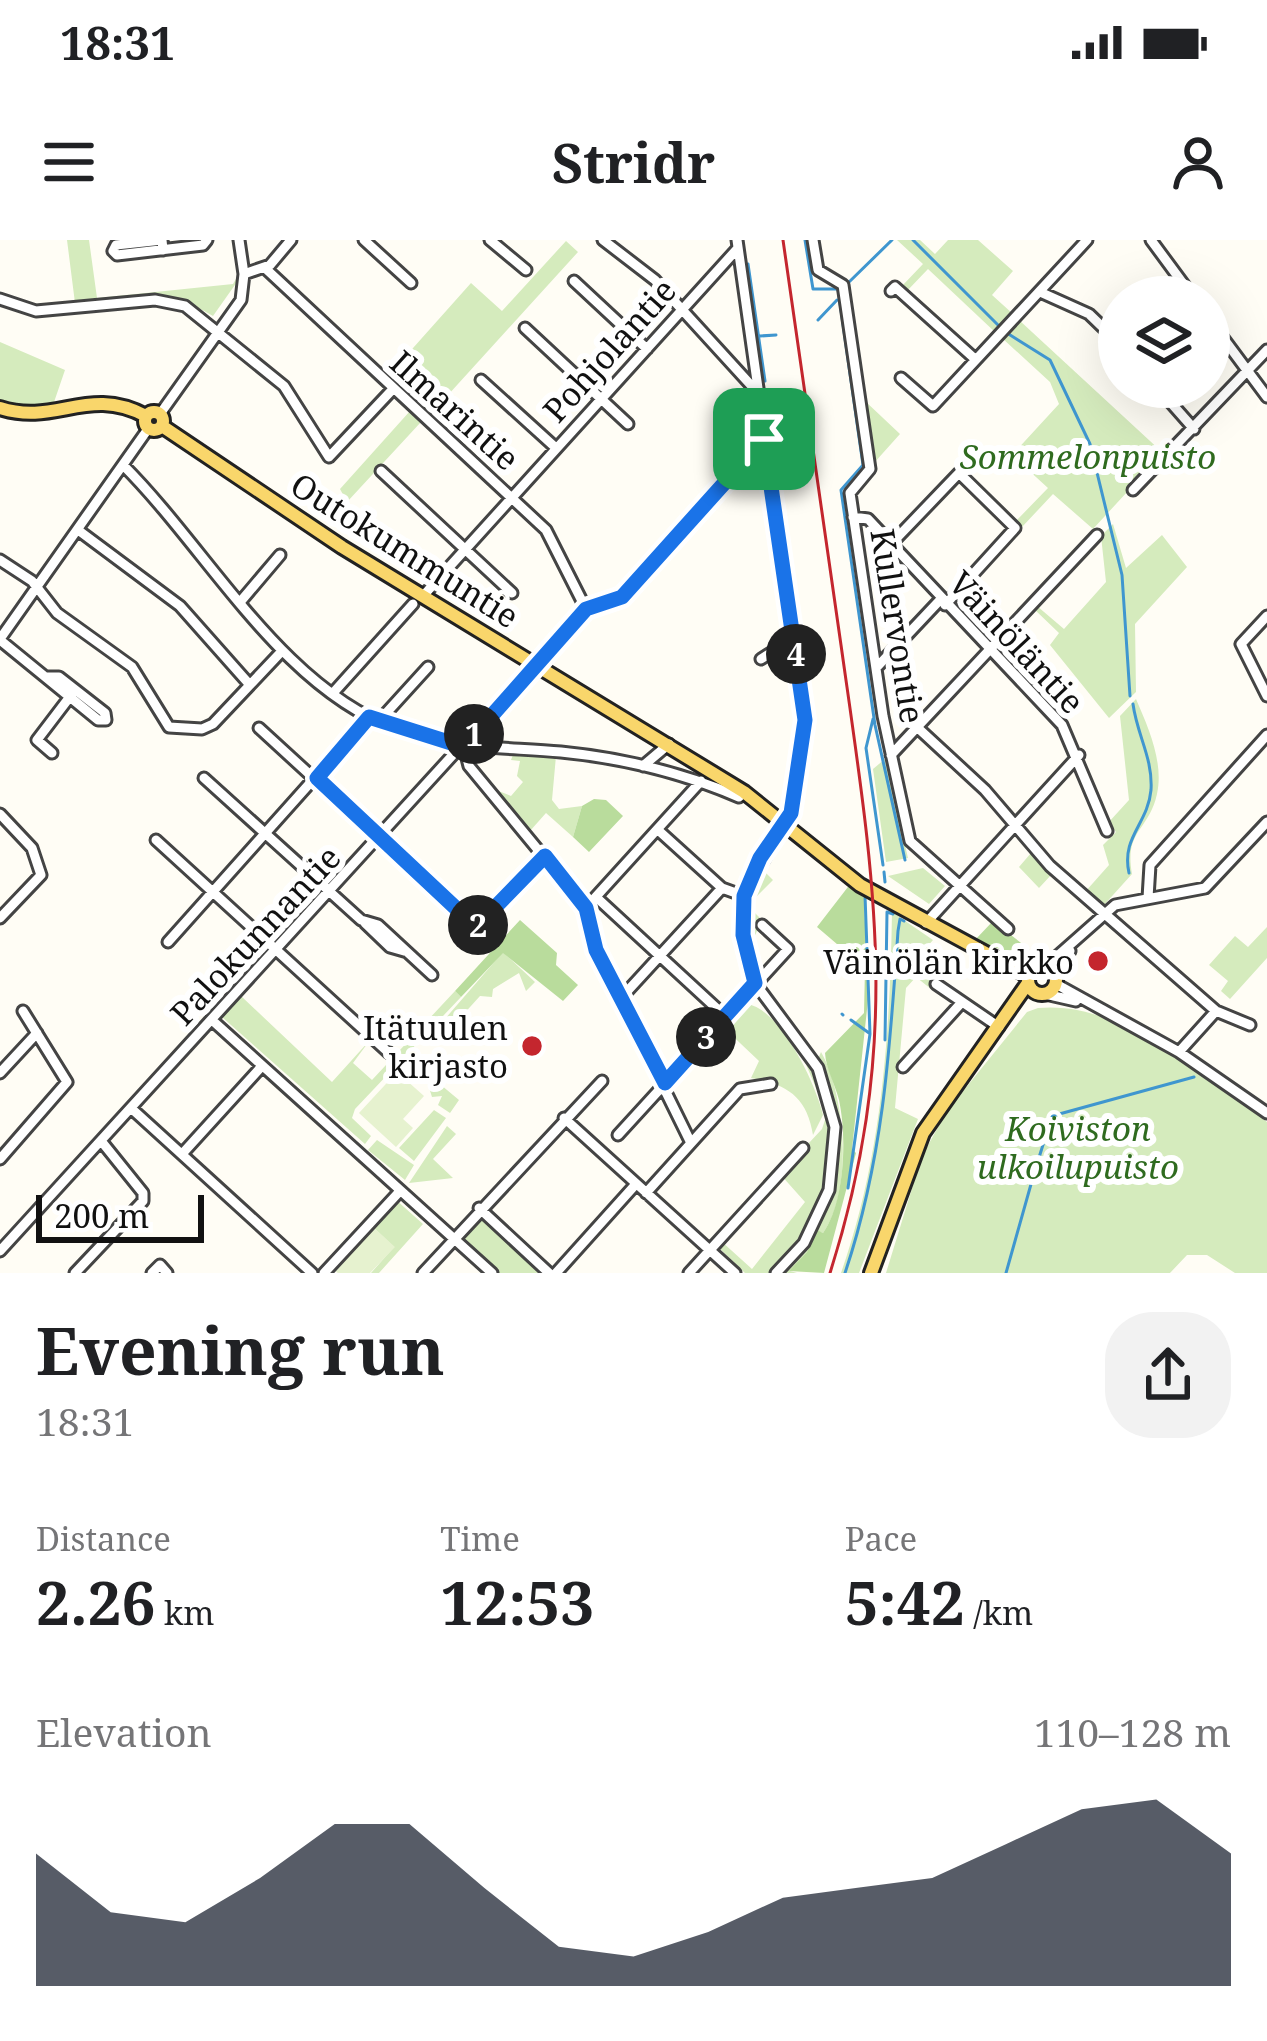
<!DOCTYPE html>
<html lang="en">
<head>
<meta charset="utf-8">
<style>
  body { margin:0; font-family:"Noto Serif",serif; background:#f2f2f2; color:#202124; height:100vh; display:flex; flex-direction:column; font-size:45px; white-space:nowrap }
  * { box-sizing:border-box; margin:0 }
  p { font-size:39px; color:#757577 }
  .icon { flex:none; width:66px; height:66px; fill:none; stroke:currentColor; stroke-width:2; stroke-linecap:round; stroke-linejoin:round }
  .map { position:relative; height:1033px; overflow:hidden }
  .side { display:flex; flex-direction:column; background:#fff; flex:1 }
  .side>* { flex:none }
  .buttons { position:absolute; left:1098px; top:36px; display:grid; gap:24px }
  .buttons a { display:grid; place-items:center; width:132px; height:132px; border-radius:50%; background:#fff; box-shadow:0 12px 48px #0002; font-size:60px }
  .scale { position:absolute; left:36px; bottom:30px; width:168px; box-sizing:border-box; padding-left:12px; border:6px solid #111; border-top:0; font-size:33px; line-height:42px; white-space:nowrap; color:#111; -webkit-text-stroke:9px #fff; paint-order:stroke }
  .pin { position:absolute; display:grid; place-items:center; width:102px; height:102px; color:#fff; margin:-51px; border-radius:24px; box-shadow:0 6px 18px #0006 }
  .km { position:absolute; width:60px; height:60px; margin:-30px; border-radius:50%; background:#222; color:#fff; font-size:33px; line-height:60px; text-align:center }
  .round { display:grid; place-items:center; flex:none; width:126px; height:126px; border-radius:48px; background:#f2f2f2 }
  .summary { display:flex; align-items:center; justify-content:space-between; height:204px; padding:0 36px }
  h1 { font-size:66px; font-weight:700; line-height:90px }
  .metrics { display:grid; grid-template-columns:repeat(3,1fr); gap:18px; height:204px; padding:12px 36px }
  .metrics div { display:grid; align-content:center }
  .metrics b { font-size:60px; font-weight:700 }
  .metrics small { font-size:33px; font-weight:400 }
  .metrics p { font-size:33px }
  .chart { height:336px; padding:24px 36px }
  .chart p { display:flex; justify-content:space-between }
  .chart svg { width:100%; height:216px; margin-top:12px; fill:#111827; opacity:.7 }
  .status { display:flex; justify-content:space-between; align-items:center; height:84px; padding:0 60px; background:#fff; direction:ltr }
  .status svg { height:33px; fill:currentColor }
  header { display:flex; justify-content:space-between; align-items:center; height:156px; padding:0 36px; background:#fff; font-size:54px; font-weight:700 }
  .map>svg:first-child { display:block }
</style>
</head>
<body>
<div class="status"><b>18:31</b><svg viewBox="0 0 49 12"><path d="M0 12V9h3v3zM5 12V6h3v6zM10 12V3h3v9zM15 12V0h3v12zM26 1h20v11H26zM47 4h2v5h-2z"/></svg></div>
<header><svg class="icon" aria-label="menu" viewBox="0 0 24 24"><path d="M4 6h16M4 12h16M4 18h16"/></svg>Stridr<svg class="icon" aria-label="person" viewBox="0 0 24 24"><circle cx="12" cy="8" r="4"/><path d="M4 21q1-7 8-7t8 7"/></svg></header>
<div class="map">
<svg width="1267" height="1033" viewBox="0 0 1267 1033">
  <rect width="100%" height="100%" fill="#fffdf5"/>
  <path fill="#d5ebbd" d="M67,0H89L97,58L233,44L237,37V42L213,76C167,47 126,58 75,63Z
    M897,0H920L935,14L948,0H978L1013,31L992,55L1013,74L996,93L928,29L906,52L901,47L923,24Z
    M566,1L578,12L428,177L416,165L435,144L405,117L471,43L502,71Z
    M1019,80L1163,213L1093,289L1053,254L1022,287L1016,281L1048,248L1012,215L1059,164L1050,142L1002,98Z
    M0,102L65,130L53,165L31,170L0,161Z
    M865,161L900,194L874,223Z
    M410,171L421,182L347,262L340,249Z
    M1113,284L1126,328L1162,295L1187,327L1135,384L1136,452L1109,478L1050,405L1059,393L1034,369L1037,366L1064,389L1106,342L1101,296Z
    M1136,459C1148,487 1164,522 1157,554C1149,591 1124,590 1132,634L1104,665L1085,652L1109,625L1103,605L1116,592L1108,583L1129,560L1120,476Z
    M514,512L556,516L552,560L559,569L582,566L573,597L546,573L530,591L496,550L511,556L523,542L517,536L520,521L511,520Z
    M885,519L908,618L886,622L873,529Z
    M1031,613L1052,634L1039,648L1019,627Z
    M761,628L773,640L753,660L752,670L762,680L752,702L756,723L763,729L754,728C745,693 746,661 761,628Z
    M923,628L945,646L929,664L888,636Z
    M892,672L933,700L914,722L936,744L931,749L916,737L906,748L895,868L918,879L859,1033H841C882,917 890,794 892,672Z
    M1267,687V718L1230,759L1221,751L1228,741L1209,725L1235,696L1248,707Z
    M503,712L535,742L526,751L519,733L493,749L492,757L480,756L451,788L444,780Z
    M455,751L461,757L355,869L352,878L371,896L365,904L222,777L241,756L332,842L370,800L353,823L372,840Z
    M761,757C842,857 866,930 771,1033H745L717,1006L721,1001L752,1029L805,962L780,934L822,889L827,874L799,808Z
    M741,764C777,760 816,844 823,875L813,895C807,856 786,844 751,838L759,821L722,786Z
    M1038,768C1120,760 1205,835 1267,882V1033H1235L1207,1015H1187L1170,1033H886L922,916L947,871L1027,772Z
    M821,812C845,854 854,950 823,993L817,991L807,1012L790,1031L797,1033H782C838,967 853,899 818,819Z
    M423,830L459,860L450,873L438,865L442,856L432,857L424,832L418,834Z
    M434,870L446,878L414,921L399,908Z
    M447,886L456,894L433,919L453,938L409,943Z
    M377,900L414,925L405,940L368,910Z
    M395,959L423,984L379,1033H371L394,1007L372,986Z
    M482,977L545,1033H497L460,998Z"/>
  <path fill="#b9dc9c" d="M594,559L606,560L623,576L589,612L573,597L582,566Z
    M851,643L864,658L868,760L852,909L856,913L824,1033L789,1031L807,1012L817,990L823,993C845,962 847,897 839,860C835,844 826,829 825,813L864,773L865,728L817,687Z
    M520,680L557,713L556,725L578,745L563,761L503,713L461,757L455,751Z
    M993,681L1030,710L1024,718L975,700Z"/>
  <path fill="#e6f2cf" d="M397,832L424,856L403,879L413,888L396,907L359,873Z
    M372,986L395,1007L370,1033H338L333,1029Z"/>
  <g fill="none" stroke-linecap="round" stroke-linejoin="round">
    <path stroke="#3f96cf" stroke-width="3" d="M805,0L813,49H838L863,225L841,250L875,485L905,620
      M913,0L1000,87
      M748,24L765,141
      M847,44L892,0
      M818,80L837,60
      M1007,93L1050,120L1090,204L1122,335L1130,456
      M760,96L776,95
      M873,479L866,508L883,625
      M884,632L885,642
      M1129,633C1121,597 1148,584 1151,550C1153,518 1137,495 1133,464
      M842,774L843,775
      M851,780L869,793
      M885,800L887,672L893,674
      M1037,924L1052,876L1194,837
      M848,948L870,794L865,655
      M845,1033C883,920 890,809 898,691L900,679L904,681
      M1006,1033L1035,930"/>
    <g stroke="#444" stroke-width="15">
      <path id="minor" d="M239,0L244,34
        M364,0L411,43
        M490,0L526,30
        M603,0L655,40L759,154
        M737,0L805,480L791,573L746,651L743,695L755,743L818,828L835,887L829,950L804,1003L776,1033
        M813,0L818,30L843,45L870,229L850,253L883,476L910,601L1008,689
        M1151,0L1193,57
        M163,10L162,0L116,5L113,11L117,15L203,5L207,0
        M265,28L546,290L586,369
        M574,41L647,109
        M891,51L895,47L975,119
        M1040,52L1089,74L1119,103
        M0,59L36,71L155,60L185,66L284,146L329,217L392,150
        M1209,79L1267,157
        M525,88L628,184
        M901,138L933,166L1087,0
        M481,140L556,208
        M1157,147L1194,189
        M160,174L241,60L244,34L270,25L291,0
        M123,225C209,311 281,448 398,490C451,509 506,507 561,512C622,518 683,533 739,557L744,552
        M381,231L512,353
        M1133,250L1267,110
        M853,277L868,279L1062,485L1107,591
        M78,290L180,366L250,445
        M891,304L959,233L1015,288L945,365
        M0,320L32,341L57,373L132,427L169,487L202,489L213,484L281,412
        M423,356L738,8
        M241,361L280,315
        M1267,376L1241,404L1267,456
        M0,399L148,189
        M0,400L98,480H106L105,473L59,437H46
        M761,419L793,399
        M876,428L940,360
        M333,453L413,364
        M378,482L428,427
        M259,488L476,687L545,616
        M919,489L985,550L1050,626L1216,771
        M464,507L469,526L586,668L596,710L690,901
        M52,513L37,500L72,454
        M891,515L1097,295
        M643,526L669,504
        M204,538L361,680L378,685L432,735
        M0,574L32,608L41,635L0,678
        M658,590L722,648L744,656
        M156,600L389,813
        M596,657L725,776
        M1148,658L1150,625L1267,495
        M592,661L701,541
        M365,683L390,707L404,711
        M926,683L1079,515
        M168,702L369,477
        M1046,726L1115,665L1205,648L1267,582
        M1056,737L1070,711
        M936,744L999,787
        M1056,744L1179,812L1267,873
        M1045,754L1076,761
        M621,758L722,648
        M213,781L492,1033
        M1179,812L1216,771L1250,785
        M903,827L962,762
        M0,833L37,793
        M132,869L312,1033
        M564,878L735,1033
        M618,895L788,709L762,685
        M182,914L262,826
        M0,919L67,842L23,771
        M646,953L740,849L771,844
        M479,968L549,1033
        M0,1011L586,369L622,357L764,199
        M75,1033L143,961V953L102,902
        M152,1033L160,1025L167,1033
        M324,1033L400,951
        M423,1033L602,841
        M556,1033L636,944
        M689,1033L803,908"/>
    </g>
    <g stroke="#222" stroke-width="18">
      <path id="major" d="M0,168C56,186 88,145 146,176
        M145 181a9 9 0 1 1 18 0a9 9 0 1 1-18 0Z
        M162,186L342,307L744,552L860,645L1028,736
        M1028 740a14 14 0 1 1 28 0a14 14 0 1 1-28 0Z
        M871,1033L923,893L1028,743"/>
    </g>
    <use href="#minor" stroke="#fff" stroke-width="9"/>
    <use href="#major" stroke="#f9d66b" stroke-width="12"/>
    <path stroke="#c4262e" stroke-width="3" d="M783,0C802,135 822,270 841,405C874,639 904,800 830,1033"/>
  </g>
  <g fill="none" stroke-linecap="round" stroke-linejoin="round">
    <g stroke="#fff" stroke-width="24">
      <path id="route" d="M764,199L805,480L791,573L760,618L744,656L743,695L755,743L665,843L596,710L586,668L545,616L476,687L317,538L369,477L464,507L586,369L622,357Z"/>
    </g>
    <use href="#route" stroke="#1a73e8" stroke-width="15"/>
  </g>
  <g fill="#c4262e" stroke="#fff" stroke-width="4.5">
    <circle cx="1098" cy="721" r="12"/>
    <circle cx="532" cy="806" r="12"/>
  </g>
  <g text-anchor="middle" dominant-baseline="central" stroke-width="12" stroke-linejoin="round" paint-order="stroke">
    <g font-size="33" fill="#111" stroke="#fff">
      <text transform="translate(609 110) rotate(-48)">Pohjolantie</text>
      <text transform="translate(455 170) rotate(42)">Ilmarintie</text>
      <text transform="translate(405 310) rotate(32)">Outokummuntie</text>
      <text transform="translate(898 386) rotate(81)">Kullervontie</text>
      <text transform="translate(1017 402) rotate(47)">Väinöläntie</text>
      <text transform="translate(255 695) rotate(-47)">Palokunnantie</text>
    </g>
    <g font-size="33" font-style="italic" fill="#2f6b1f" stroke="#fff">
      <text x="1088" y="216">Sommelonpuisto</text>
      <text x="1078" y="888">Koiviston<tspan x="1078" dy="38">ulkoilupuisto</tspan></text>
    </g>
    <g font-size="33" fill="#111" stroke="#fff" text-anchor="end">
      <text x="1074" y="721">Väinölän kirkko</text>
      <text x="508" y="787">Itätuulen<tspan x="508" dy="38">kirjasto</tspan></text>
    </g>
  </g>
</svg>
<div class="buttons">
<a><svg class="icon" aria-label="layers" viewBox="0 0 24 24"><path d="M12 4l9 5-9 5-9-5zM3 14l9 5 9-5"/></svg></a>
</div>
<div class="scale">200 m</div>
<div class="pin" style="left:764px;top:199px;background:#1e9e55"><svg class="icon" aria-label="arrive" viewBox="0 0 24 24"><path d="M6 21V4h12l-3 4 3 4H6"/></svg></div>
<b class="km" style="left:474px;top:494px">1</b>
<b class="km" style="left:478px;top:685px">2</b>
<b class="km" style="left:706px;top:797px">3</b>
<b class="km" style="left:796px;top:414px">4</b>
</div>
<section class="side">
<div class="summary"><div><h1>Evening run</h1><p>18:31</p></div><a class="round"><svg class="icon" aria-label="share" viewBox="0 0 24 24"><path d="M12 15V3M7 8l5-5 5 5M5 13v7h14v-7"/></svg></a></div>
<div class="metrics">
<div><p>Distance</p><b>2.26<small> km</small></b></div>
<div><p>Time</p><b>12:53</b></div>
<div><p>Pace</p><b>5:42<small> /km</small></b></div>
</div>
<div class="chart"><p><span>Elevation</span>110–128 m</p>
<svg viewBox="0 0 160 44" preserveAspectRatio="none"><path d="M0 44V17L10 29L20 31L30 22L40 11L50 11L60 24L70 36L80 38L90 33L100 26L110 24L120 22L130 15L140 8L150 6L160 17V44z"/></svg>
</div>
</section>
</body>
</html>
